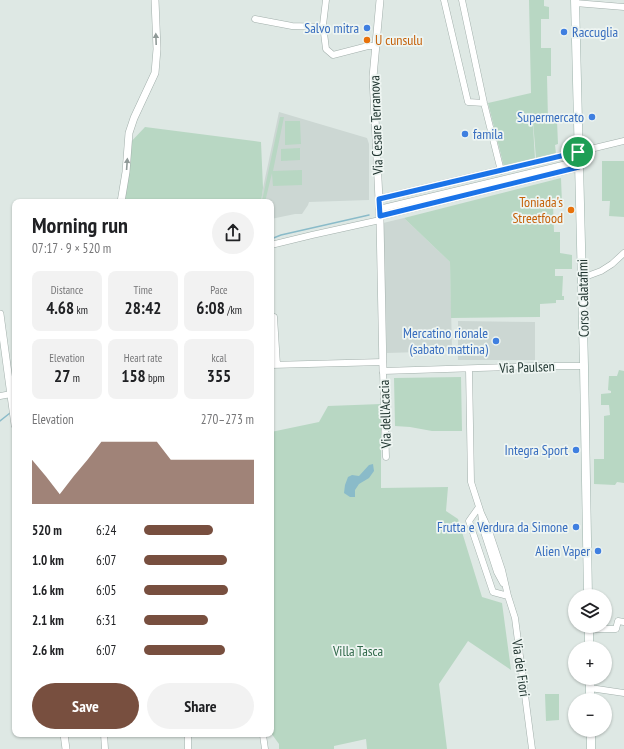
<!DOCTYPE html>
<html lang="en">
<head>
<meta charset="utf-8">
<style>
  body { margin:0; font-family:"PT Sans Narrow",sans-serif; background:#f2f2f2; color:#202124; height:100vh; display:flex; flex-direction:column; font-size:15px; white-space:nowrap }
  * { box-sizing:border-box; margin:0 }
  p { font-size:13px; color:#757577 }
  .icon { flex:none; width:22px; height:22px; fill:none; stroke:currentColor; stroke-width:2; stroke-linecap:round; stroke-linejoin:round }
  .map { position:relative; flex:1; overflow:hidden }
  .side { position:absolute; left:12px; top:199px; width:262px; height:538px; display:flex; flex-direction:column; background:#fff; border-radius:8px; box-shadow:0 1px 3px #0004 }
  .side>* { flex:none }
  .fabs { position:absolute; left:568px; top:589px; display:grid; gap:8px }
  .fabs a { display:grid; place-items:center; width:44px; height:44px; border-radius:50%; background:#fff; box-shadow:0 1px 3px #0004; font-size:20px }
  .pin { position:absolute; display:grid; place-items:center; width:34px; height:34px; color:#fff; margin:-17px; border:2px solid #fff; border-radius:50%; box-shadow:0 1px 4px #0007 }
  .round { display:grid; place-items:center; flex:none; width:42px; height:42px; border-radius:21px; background:#f2f2f2 }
  .summary { display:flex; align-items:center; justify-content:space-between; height:68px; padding:0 20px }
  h1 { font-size:22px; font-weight:700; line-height:30px }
  .metrics { display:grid; grid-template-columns:repeat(3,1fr); gap:6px; height:68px; padding:4px 20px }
  .metrics div { display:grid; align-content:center; border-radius:8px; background:#f2f2f2; text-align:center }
  .metrics b { font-size:17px; font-weight:700 }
  .metrics small { font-size:11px; font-weight:400 }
  .metrics p { font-size:11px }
  .chart { height:112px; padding:8px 20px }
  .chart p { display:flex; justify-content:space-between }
  .chart svg { width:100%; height:72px; margin-top:4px; fill:#784f3f; opacity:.7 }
  .primary-button { display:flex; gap:8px; margin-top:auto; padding:8px 20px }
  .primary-button a { flex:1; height:46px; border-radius:24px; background:#784f3f; color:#fff; font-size:16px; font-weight:700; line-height:46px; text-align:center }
  .primary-button a+a { background:#f2f2f2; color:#202124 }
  ul { padding:0 20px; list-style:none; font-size:13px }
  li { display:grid; grid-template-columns:64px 48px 1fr; align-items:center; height:30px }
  li i { height:10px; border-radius:5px; background:#784f3f }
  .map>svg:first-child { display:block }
</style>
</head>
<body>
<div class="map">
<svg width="624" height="749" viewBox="0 0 624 749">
  <rect width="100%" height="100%" fill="#dee8e4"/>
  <path fill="#ccd7d3" d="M279,112L367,138L369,144V200L309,202L308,205L302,214H295L271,219V202H261L263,188Z
    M404,218L450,262L452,351L387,353L383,223Z
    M458,321L535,322V360H458Z"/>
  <path fill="#b8d7c3" d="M529,0H544V6L549,7V19H541V48H551V76H547L548,120L557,121L558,144L555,145L556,154L536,158L532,109L535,159L504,167L488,103L531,93Z
    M280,117H284L273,171L302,170V185L273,186L272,173L265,202L262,201Z
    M285,121H300L301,144L285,145Z
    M145,127L261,142L263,188L261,202H120L128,145Z
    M300,148V160L281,161V149Z
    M602,161H624V217L609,216L610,201H602Z
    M561,178L562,204H553L554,232H560V253L572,255V269H555V276H563L562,296H564V300H556V303L540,304V317L451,318L450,262L404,218Z
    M619,370L624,371V483L617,482L615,485L594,484V459H604V416L610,415L609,405H601V394L611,393V391L608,390L609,376H617Z
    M461,377L462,431H432L410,427L395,426L394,378Z
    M381,404V488L448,487L446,511L458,519L482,597L502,603L511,670L468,641L439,684L447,749H367L366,739L334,746V749H279V744L271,733V432L319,422L328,406Z
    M545,694H559V720L546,721Z"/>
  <path fill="#8abbc9" d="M373,464L374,471L369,478L359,484L355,490V497H350L344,493L345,485L348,477L352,475L359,476L369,465Z"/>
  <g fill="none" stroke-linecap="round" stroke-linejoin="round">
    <path stroke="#8abbc9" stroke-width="1.5" d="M271,239L281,235L369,215
      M0,421L10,413"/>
    <g stroke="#a2afab" stroke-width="7">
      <path id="minor" d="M326,0L323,25L326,49L333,55L368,46H376
        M444,0L468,102L484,103
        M462,0L484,103L501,171
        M575,3L624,7
        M255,19L292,26L323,27
        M578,152L624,141
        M379,209L579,161
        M271,245L312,235L380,220
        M582,278L601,271L612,264L624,253
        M274,317L277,365
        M271,365L383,362
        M469,369L471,482L481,513L483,529L497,572L503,583
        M0,396L11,394
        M386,457L383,371L538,366H584
        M479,507L469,521L493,592L508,596
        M481,513L488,528L502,570L508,596L515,618L532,749
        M589,629H616L618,621L624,622
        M590,688L624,693
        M104,734L105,749
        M263,735L265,749
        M188,749V734"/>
    </g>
    <g stroke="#a2afab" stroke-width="8">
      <path id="tertiary" d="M380,0L373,77L380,220L383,371
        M379,199L578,152
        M121,202L126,172L129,133L134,118L155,73L157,49L155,0
        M380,216L579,167
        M0,314L15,425
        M64,734L66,749"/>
    </g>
    <g stroke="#9eb3ac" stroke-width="9">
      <path id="secondary" d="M575,0L584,366L588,596
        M589,626V648
        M590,678V700
        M591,730V749"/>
    </g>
    <use href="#minor" stroke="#fff" stroke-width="6"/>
    <use href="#tertiary" stroke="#fff" stroke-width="7"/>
    <use href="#secondary" stroke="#fff" stroke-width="8"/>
  </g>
  <defs><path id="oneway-solid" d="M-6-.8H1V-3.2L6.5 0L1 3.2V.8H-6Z"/></defs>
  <g fill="#909a98">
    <use href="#oneway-solid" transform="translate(156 39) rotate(-92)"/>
    <use href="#oneway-solid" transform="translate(127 164) rotate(-86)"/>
  </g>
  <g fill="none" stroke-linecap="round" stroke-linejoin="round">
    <g stroke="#fff" stroke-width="8">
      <path id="route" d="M578,152L579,167L380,216L379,199Z"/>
    </g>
    <use href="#route" stroke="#1a73e8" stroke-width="5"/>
  </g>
  <g fill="#3f7fe0" stroke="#eef5f2" stroke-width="1.5">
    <circle cx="367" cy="28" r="4"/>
    <circle cx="564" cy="32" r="4"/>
    <circle cx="592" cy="117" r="4"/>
    <circle cx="465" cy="134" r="4"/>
    <circle cx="496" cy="341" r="4"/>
    <circle cx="576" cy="450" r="4"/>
    <circle cx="576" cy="527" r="4"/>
    <circle cx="598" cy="551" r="4"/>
  </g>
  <g fill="#e8710a" stroke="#eef5f2" stroke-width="1.5">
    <circle cx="367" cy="40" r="4"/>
    <circle cx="571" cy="210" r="4"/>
  </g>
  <g text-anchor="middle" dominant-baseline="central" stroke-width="3.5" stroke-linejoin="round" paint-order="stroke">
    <g font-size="14" fill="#366cbe" stroke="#eef5f2" text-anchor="end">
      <text x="359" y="28">Salvo mitra</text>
      <text x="572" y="32" text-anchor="start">Raccuglia</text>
      <text x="584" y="117">Supermercato</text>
      <text x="473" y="134" text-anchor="start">famila</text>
      <text x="488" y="333">Mercatino rionale<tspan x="488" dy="16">(sabato mattina)</tspan></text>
      <text x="568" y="450">Integra Sport</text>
      <text x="568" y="527">Frutta e Verdura da Simone</text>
      <text x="590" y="551">Alien Vaper</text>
    </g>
    <g font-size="14" fill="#c56008" stroke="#eef5f2" text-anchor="start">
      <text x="375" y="40">U cunsulu</text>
      <text x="563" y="202" text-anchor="end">Toniada's<tspan x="563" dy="16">Streetfood</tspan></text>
    </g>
    <g font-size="14" fill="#213631" stroke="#eef5f2">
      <text transform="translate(376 125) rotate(-92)">Via Cesare Terranova</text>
      <text transform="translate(583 298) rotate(-91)">Corso Calatafimi</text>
      <text transform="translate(527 367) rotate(-2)">Via Paulsen</text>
      <text transform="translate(385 414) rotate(-92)">Via dell'Acacia</text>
      <text transform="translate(521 668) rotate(82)">Via dei Fiori</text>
    </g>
    <g font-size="14" fill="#2f6849" stroke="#eef5f2">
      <text x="358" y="651">Villa Tasca</text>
    </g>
  </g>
</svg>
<div class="fabs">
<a><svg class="icon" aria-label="layers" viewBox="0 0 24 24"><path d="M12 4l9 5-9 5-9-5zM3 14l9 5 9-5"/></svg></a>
<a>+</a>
<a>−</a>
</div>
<div class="pin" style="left:578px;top:152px;background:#1e9e55"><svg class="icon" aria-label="arrive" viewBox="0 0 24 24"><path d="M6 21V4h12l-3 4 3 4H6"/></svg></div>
<section class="side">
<div class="summary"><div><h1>Morning run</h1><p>07:17 · 9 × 520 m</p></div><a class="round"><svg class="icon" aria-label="share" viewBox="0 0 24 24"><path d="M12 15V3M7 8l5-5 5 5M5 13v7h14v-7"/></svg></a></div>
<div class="metrics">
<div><p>Distance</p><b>4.68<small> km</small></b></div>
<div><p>Time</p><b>28:42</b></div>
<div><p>Pace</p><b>6:08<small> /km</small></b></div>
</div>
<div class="metrics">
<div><p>Elevation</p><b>27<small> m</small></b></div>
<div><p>Heart rate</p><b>158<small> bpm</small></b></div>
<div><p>kcal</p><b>355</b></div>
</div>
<div class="chart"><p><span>Elevation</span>270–273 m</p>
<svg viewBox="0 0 160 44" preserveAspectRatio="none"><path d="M0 44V17L10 27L20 38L30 27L40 17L50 6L60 6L70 6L80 6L90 6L100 17L110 17L120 17L130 17L140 17L150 17L160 17V44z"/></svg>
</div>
<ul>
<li><b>520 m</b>6:24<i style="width:63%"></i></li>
<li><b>1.0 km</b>6:07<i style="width:75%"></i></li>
<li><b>1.6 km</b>6:05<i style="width:76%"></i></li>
<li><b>2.1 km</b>6:31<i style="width:58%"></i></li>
<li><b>2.6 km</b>6:07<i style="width:74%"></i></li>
</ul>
<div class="primary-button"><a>Save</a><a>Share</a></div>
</section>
</div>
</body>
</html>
